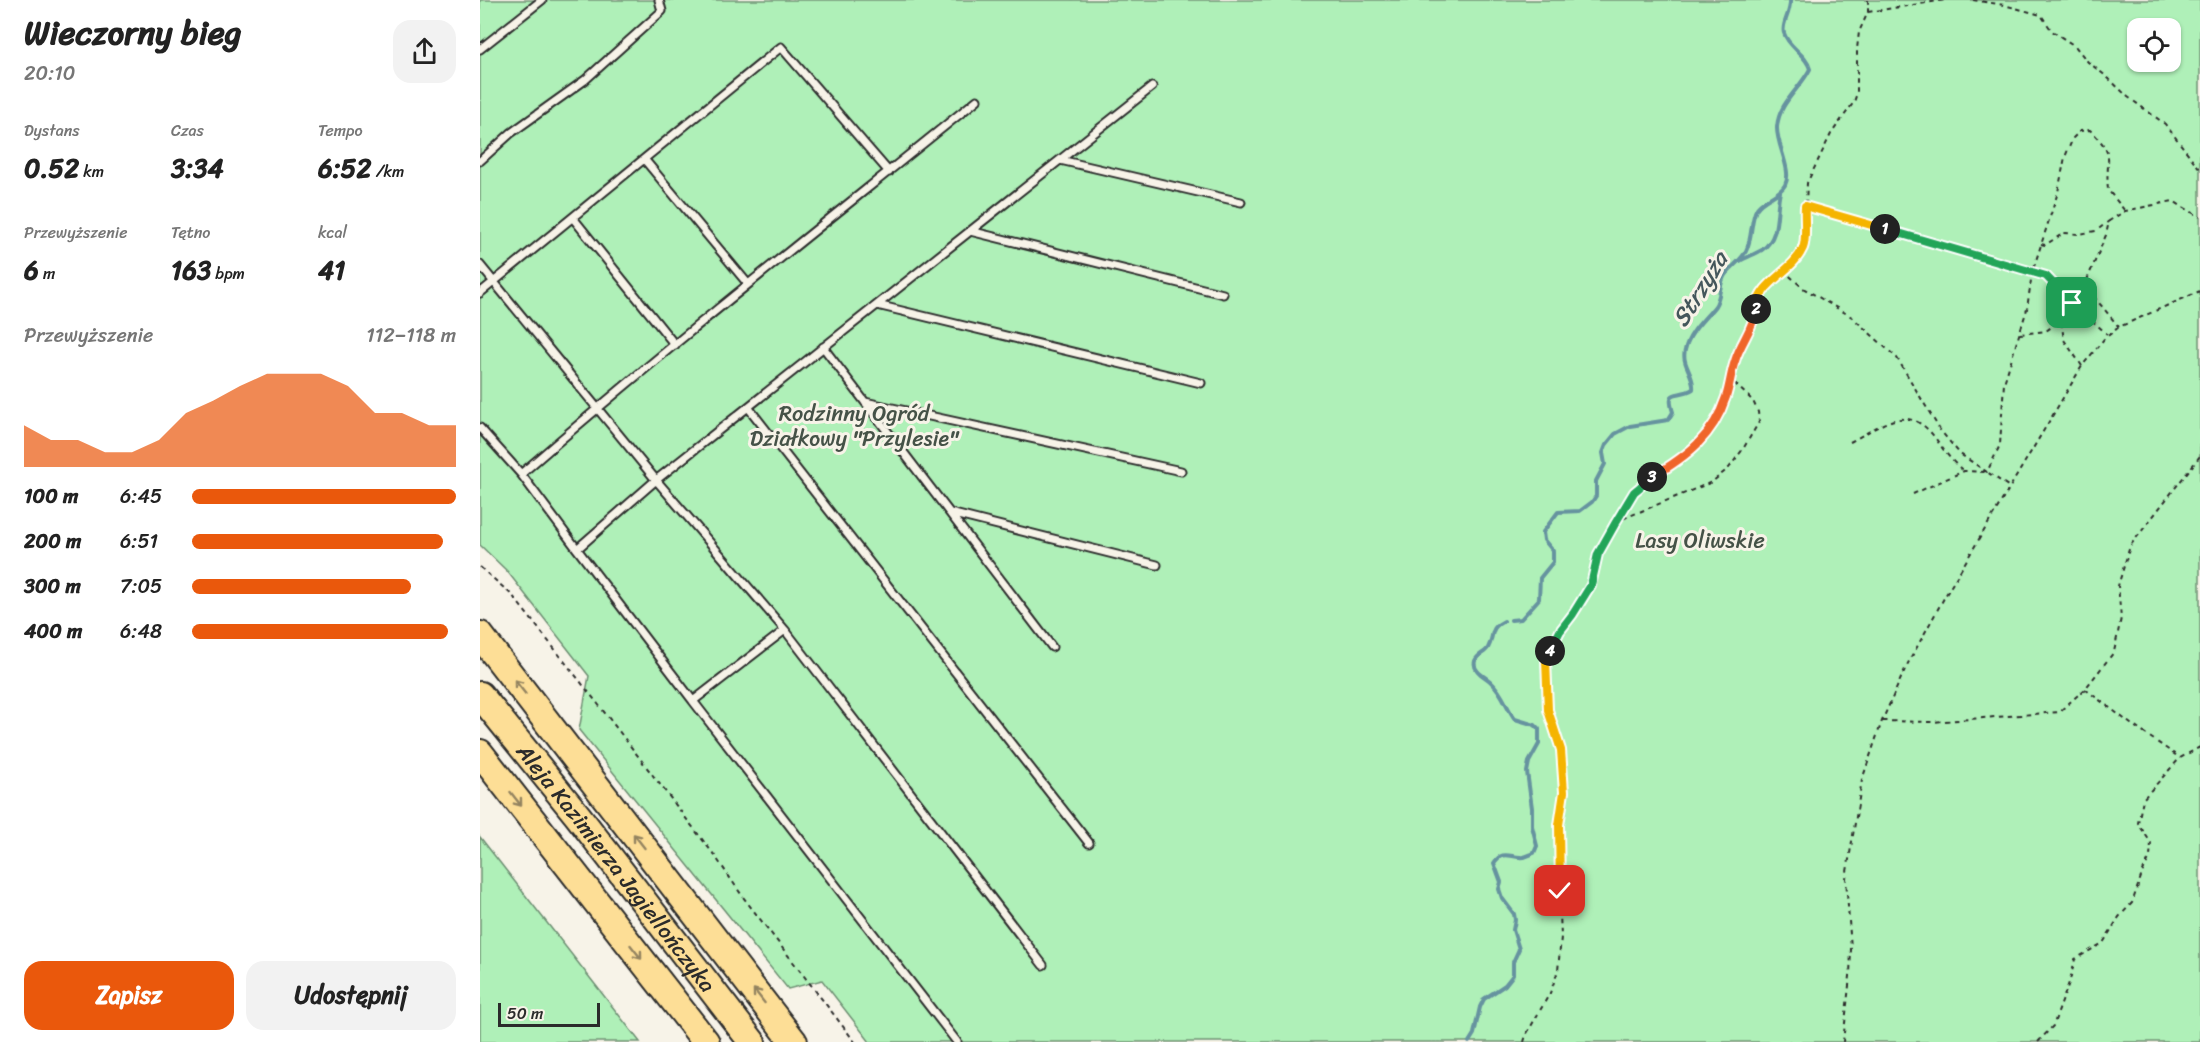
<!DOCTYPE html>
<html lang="pl">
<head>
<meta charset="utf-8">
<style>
  body { margin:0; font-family:Sriracha,sans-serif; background:#f2f2f2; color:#222; height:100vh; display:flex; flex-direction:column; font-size:22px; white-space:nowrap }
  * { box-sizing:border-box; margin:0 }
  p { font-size:20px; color:#767676 }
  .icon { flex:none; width:33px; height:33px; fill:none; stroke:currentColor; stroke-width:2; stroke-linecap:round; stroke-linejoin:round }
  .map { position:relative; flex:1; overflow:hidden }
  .drawer { display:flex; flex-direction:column; background:#fff; width:480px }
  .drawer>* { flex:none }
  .buttons { position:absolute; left:1647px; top:18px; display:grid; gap:12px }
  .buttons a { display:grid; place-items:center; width:54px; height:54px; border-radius:12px; background:#fff; box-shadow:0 2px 4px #0004; font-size:30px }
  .scale { position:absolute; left:18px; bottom:15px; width:102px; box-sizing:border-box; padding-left:6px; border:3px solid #2b2b2b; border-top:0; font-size:16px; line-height:21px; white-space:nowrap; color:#2b2b2b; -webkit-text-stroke:4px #f7f3e8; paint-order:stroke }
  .pin { position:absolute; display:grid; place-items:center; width:51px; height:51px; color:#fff; margin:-26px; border-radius:12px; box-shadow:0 3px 9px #0006 }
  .km { position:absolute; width:30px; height:30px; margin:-15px; border-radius:50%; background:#222; color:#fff; font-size:16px; line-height:30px; text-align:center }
  .round { display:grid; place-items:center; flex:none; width:63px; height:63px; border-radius:18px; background:#f2f2f2 }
  .headline { display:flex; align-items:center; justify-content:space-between; height:102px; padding:0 24px }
  h1 { font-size:33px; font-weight:700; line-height:45px }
  .metrics { display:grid; grid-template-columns:repeat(3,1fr); gap:9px; height:102px; padding:6px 24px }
  .metrics div { display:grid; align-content:center }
  .metrics b { font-size:26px; font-weight:700 }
  .metrics small { font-size:16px; font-weight:400 }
  .metrics p { font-size:16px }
  .chart { height:168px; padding:12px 24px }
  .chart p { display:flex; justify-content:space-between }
  .chart svg { width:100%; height:108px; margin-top:6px; fill:#ea580c; opacity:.7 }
  .primary-button { display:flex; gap:12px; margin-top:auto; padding:12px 24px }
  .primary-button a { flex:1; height:69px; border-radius:18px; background:#ea580c; color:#fff; font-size:24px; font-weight:700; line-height:69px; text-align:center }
  .primary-button a+a { background:#f2f2f2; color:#222 }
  ul { padding:0 24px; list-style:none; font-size:20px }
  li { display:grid; grid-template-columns:96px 72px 1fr; align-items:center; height:45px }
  li i { height:15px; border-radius:8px; background:#ea580c }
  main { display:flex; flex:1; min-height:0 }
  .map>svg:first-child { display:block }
</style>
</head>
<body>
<main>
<section class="drawer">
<div class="headline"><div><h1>Wieczorny bieg</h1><p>20:10</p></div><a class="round"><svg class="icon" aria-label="share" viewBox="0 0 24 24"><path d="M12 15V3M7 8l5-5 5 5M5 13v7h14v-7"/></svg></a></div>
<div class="metrics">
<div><p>Dystans</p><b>0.52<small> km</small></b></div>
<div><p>Czas</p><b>3:34</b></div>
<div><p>Tempo</p><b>6:52<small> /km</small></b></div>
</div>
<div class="metrics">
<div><p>Przewyższenie</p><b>6<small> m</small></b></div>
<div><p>Tętno</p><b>163<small> bpm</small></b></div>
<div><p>kcal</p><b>41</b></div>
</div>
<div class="chart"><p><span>Przewyższenie</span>112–118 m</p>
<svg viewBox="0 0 160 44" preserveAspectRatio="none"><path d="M0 44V27L10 33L20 33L30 38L40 38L50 33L60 22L70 17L80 11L90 6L100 6L110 6L120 11L130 22L140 22L150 27L160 27V44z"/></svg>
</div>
<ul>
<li><b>100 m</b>6:45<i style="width:100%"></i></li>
<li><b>200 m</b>6:51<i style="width:95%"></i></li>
<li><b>300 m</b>7:05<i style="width:83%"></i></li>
<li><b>400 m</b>6:48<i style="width:97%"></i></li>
</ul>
<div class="primary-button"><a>Zapisz</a><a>Udostępnij</a></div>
</section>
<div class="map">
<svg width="1720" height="1042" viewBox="0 0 1720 1042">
  <rect width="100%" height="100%" fill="#f7f3e8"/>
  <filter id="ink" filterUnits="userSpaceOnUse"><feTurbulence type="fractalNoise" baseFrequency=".0167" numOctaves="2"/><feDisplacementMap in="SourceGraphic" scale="12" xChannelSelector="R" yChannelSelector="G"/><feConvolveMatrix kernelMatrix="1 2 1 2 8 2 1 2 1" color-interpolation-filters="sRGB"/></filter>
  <g filter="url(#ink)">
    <path fill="#aff0b8" stroke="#6d8e72" stroke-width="1.5" fill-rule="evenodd" d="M0,0H1720V1042H390L342,980L308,989L99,730L109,676L27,571L0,545ZM1658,28H1690V62H1658Z
      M0,837L160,1042H0Z"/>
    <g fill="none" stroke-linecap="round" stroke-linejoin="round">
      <path stroke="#66939f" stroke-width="4" d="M1260,261C1267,257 1275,254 1282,250C1301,236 1295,212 1300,192
        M1031,620L1041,619L1059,599L1060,578L1073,562V551L1064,540L1063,532L1078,512L1100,511L1112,502L1116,496V481L1125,464L1123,453L1126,445L1135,434L1150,426L1188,420L1193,412C1185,387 1199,398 1213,389C1215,375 1201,365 1205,350C1209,332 1224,320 1235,306C1241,297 1239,284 1245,275C1251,267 1261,261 1266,251C1273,237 1270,219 1277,208C1284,198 1299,196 1305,185C1313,171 1296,144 1297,127C1299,102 1320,89 1330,69C1326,54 1308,47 1304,33C1301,23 1311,14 1310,0
        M989,1042L994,1034L1000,1007L1004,999L1025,985L1033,975V962L1039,949L1033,930L1035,920L1034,914L1022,898L1019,889L1021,882L1014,863C1022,851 1028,856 1040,857C1045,858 1049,855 1054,853L1057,846L1052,826V808L1047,772L1049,762L1059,744V729L1055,725L1035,719C1026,707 1023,693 1011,682C1006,677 992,671 995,661C997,655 1005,653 1008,648C1015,635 1008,629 1024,621"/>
      <g stroke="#2b2b2b" stroke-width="11">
        <path id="service" d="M0,49L62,0
          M164,159L268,284
          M580,160L761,202
          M0,161L31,133L105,80L182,11L179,0
          M93,218L195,345
          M490,231L743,294
          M0,265L176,480L305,630L213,701L477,1042
          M0,293L301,47L409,172
          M397,305L721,383
          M343,347L572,647
          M385,402L701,471
          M268,407L609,843
          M0,428L41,474L97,549
          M41,474C189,345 344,224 497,100
          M470,513L677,565
          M305,630L563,965
          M213,701L97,549L176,480L672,87"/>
      </g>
      <g stroke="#2b2b2b" stroke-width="30">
        <g id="motorway">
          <path d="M0,635L314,1042"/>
          <path id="s1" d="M0,695L98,816L272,1042"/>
          <path d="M0,753L226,1042"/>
        </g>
      </g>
      <path stroke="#2b2b2b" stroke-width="2" stroke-dasharray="4.5 4.5" stroke-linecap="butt" d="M1493,0L1524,5L1561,15L1572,31L1595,46L1608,62L1626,76L1648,97L1685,124L1720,169
        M1388,12L1465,0
        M1325,206L1566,276L1592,303L1627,334
        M1561,244L1565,245L1584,233L1599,234L1616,231L1629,221
        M1303,270L1323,288L1372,317L1417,358L1460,430L1480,454L1507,472L1520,445L1524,383L1547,309L1552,273L1578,192L1585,157L1593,138L1600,131L1610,130C1637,156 1625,157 1628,190L1645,211
        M1607,280L1610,292L1639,327
        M1540,334L1566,331L1581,320
        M1602,366L1584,340L1581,320L1607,280L1626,235L1629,221L1645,211L1693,201L1720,217
        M1370,442C1403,425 1428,401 1456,439C1465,452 1472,462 1484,471
        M1433,494L1484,471L1507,472L1531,488
        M1135,522L1232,482L1249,468L1263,449L1279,422L1278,412L1273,401L1251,380
        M0,567L32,595L118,704L235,856L263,897L375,1042
        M1605,689L1651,724L1700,758
        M1402,721L1452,722L1579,712L1605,689L1634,652L1641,618L1638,586L1650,546L1720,456
        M1044,1042L1046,1035L1070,993L1078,971L1081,937L1078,863L1079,825L1084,792L1081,750L1068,710L1066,660L1080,631L1093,614L1111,585L1118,554L1153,492L1171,477L1212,451L1229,431L1245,399L1255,360L1270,333L1277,303L1283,290L1317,257L1324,246L1327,183L1351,134L1374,102L1377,93V49L1379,32L1388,12V0
        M1363,1042L1370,976L1371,949L1366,878L1382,780L1402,721L1426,667L1464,598L1602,366L1624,339L1639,327L1720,291
        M1558,1042L1573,1026L1590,980L1595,959L1623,943L1639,917L1652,903L1663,871L1670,857L1671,843L1658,823L1663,799L1700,758L1720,747"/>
      <use href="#service" stroke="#f7f3e8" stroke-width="7"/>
      <use href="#motorway" stroke="#fdde96" stroke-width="26"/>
    </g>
    <defs><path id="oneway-shaft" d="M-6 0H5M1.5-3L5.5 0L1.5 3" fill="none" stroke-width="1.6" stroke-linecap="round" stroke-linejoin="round" transform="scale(1.5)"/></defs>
    <g stroke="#948460">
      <use href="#oneway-shaft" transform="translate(40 687) rotate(-128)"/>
      <use href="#oneway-shaft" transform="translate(36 799) rotate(52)"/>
      <use href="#oneway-shaft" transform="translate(159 841) rotate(-128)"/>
      <use href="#oneway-shaft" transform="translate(156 952) rotate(52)"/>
      <use href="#oneway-shaft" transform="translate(279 996) rotate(-128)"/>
    </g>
  </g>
  <g fill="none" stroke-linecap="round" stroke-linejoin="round" filter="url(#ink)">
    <g stroke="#fff" stroke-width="12">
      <path id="split-1" d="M1405,229L1566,276L1592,303"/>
    </g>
    <g stroke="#fff" stroke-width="12">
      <path id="split-2" d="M1276,309C1280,281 1313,272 1323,248C1327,239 1324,217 1325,206L1405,229"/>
    </g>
    <g stroke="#fff" stroke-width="12">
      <path id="split-3" d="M1172,477C1207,456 1233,437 1246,397C1250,385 1251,372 1255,361C1261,341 1272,332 1276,309"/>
    </g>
    <g stroke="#fff" stroke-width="12">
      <path id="split-4" d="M1070,651L1080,631L1093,614L1111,585L1118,554L1136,522L1154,492L1172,477"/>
    </g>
    <g stroke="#fff" stroke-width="12">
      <path id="split-5" d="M1070,651L1066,660L1068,710L1081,750L1084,792L1079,825L1080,891"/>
    </g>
    <use href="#split-1" stroke="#22a559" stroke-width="8"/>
    <use href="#split-2" stroke="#f5b400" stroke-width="8"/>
    <use href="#split-3" stroke="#f0652b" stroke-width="8"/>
    <use href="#split-4" stroke="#22a559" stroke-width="8"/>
    <use href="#split-5" stroke="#f5b400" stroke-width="8"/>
  </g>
  <g text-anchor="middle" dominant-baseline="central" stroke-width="6" stroke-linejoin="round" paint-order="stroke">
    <g font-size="22" fill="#455247" stroke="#f7f3e8">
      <text x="374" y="413">Rodzinny Ogród<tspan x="374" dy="25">Działkowy "Przylesie"</tspan></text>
      <text x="1220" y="540">Lasy Oliwskie</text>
    </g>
    <g font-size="22" fill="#2b2b2b" stroke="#f7f3e8">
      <text stroke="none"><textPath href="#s1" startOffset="220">Aleja Kazimierza Jagiellończyka</textPath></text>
    </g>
    <g font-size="24" font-style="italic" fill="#44565b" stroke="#f7f3e8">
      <text transform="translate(1220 289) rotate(-58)">Strzyża</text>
    </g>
  </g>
</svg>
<div class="buttons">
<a><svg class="icon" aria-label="locate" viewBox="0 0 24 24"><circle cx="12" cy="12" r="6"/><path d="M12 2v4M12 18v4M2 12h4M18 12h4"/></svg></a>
</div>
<div class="scale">50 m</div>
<div class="pin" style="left:1592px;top:303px;background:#1e9e55"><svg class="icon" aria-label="arrive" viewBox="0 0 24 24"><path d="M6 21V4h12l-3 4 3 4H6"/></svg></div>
<div class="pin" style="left:1080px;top:891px;background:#d93025"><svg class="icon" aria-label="check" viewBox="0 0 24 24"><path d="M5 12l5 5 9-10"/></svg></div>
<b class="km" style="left:1405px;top:229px">1</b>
<b class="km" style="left:1276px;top:309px">2</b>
<b class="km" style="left:1172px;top:477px">3</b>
<b class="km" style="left:1070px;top:651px">4</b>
</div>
</main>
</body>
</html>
